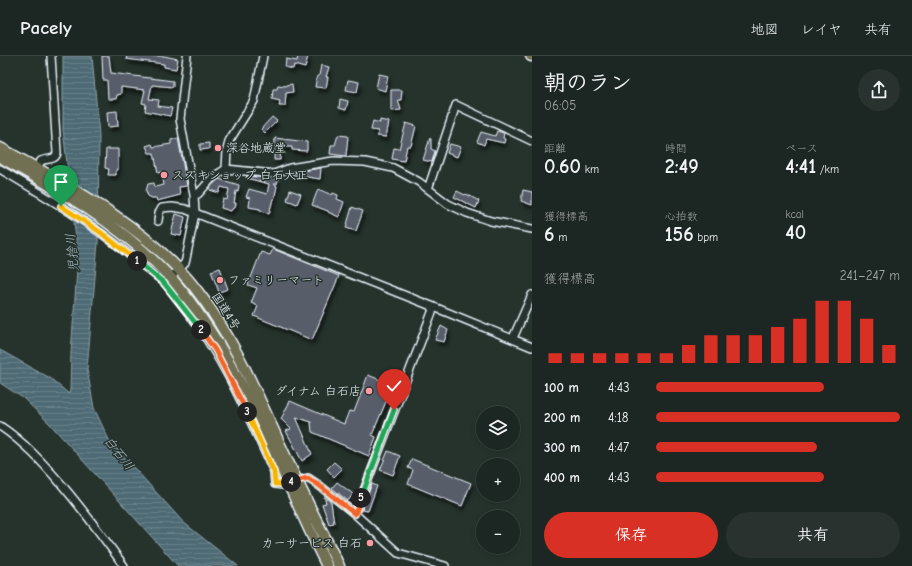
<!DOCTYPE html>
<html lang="ja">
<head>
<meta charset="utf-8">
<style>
  body { margin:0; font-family:"Comic Neue","Klee One",sans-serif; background:#29322f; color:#f1f3f6; height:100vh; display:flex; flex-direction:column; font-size:15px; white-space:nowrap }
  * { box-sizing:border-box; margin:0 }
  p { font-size:13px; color:#a0a5a5 }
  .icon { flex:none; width:22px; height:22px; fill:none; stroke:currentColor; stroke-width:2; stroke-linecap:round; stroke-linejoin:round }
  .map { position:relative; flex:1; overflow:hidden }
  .panel { display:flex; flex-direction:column; background:#1c2622; width:380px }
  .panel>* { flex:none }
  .tools { position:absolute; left:476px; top:350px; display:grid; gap:8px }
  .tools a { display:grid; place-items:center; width:44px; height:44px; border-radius:50%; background:#1c2622; box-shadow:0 2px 6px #0003,0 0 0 1px #3a4340; font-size:20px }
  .pin { position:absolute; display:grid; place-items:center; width:34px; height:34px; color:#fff; margin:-41px -17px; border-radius:50% 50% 50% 0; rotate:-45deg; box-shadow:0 0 4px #0007 }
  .pin .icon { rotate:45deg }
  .km { position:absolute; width:20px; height:20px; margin:-10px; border-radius:50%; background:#222; color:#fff; font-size:11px; line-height:20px; text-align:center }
  .round { display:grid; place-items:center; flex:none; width:42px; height:42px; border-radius:21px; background:#29322f }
  .head { display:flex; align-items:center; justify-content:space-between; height:68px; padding:0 12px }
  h1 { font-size:22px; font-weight:800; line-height:30px }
  .figures { display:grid; grid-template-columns:repeat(3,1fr); gap:6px; height:68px; padding:4px 12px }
  .figures div { display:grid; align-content:center }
  .figures b { font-size:20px; font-weight:800 }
  .figures small { font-size:11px; font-weight:400 }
  .figures p { font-size:11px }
  .chart { height:112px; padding:8px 12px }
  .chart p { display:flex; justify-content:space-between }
  .chart svg { width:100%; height:72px; margin-top:4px; stroke:#d93025; stroke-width:6 }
  .button { display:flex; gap:8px; margin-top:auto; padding:8px 12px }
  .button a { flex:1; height:46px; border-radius:24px; background:#d93025; color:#fff; font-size:16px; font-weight:800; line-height:46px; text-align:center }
  .button a+a { background:#29322f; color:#f1f3f6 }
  ul { padding:0 12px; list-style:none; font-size:13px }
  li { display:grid; grid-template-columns:64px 48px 1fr; align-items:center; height:30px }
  li i { height:10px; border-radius:5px; background:#d93025 }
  header { display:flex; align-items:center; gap:24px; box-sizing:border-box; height:56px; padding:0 20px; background:#1c2622; border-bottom:1px solid #3a4340 }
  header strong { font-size:19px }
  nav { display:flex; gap:22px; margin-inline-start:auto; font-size:14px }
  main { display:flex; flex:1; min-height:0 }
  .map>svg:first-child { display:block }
</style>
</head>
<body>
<header>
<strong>Pacely</strong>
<nav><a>地図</a><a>レイヤ</a><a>共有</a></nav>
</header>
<main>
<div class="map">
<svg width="532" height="510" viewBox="0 0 532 510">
  <defs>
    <pattern id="water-rules" width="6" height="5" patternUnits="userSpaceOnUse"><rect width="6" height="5" fill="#4e6b74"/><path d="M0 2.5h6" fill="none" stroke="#688189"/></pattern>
    <filter id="shadow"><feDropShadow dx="2" dy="4" stdDeviation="2" flood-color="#0009"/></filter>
  </defs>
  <rect width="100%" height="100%" fill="#26332d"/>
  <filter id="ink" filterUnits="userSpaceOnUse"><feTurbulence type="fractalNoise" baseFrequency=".025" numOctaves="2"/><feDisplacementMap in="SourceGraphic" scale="8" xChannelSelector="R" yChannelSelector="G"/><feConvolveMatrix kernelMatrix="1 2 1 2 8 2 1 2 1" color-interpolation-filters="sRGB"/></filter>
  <g filter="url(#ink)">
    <path fill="url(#water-rules)" stroke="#8ca1a9" d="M63,0H92L99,79L98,187L87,313L94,352L109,384L183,466L238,510H178L49,367L23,342L0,327V294L50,322L69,338L70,334L71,297L78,200L63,74Z"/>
    <path fill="#595d6a" stroke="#e8f1f8" filter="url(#shadow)" d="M102,0H109L111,17L173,25V31L152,29L149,43L159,44L158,50L172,52L170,60L145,55L146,48L142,47L145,34L121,31V38L117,39L116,43H108L107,24H103Z
      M127,0H164L178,3L176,13L164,11V8L126,3Z
      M298,0H308L305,12L294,9L293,13L285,11L286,3L297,5Z
      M321,9L329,11L326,21H328L326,32L315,31L317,20H319Z
      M379,18L388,20L385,35L376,32Z
      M348,24L359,26L357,36L346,34Z
      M292,28L293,36L286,37L285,50H279L280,45L272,43L273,33H277L278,29L286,30V29Z
      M391,34H402L401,44H398L401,54L391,55Z
      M340,43L348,45L346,54L339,52Z
      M117,55L118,70L108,71L107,56Z
      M272,61L277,65L265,77L261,73Z
      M380,64L389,66L386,81L377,80L378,75L371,74L373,65L380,67Z
      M406,67L416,70L411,90H407L404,105L392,103L394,92L399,93Z
      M497,75L504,77L503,82L505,83L504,87L486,83L484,89L477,86L481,76L495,80Z
      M338,79L348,80L346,100L330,98L331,89H335Z
      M178,82L187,130L179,131L180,139L157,145L156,142H152L148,140L146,135L148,128L154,127L155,131L164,129L162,116L158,117L154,97H149L146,90L152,88L153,91L171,88V84Z
      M275,82L307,86V95L292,94V91H281L280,104H274Z
      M430,82L431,83V93L435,95L432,106L423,104Z
      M209,87V93L200,94V88Z
      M450,88L461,91L457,101L447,97Z
      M106,93H118V114H116V119H108L109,113L105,112Z
      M321,112L320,123L288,118L291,117Z
      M247,120L278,123L277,128H274L277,130L274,144L273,143L269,158L260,154V153L249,151L250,142L246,141L249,133L267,138L269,128L246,122Z
      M219,123L239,129L238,136L236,135L234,147H236L235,152H233L231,155L221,152L223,143L227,144L229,133L221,131L219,137L210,134L211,130Z
      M318,133L332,139L333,137L338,139L337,143L344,146L339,161L328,156V155L312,149Z
      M290,134L301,138L297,148L287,144Z
      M523,134L532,136V149L521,145Z
      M457,135L465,139L466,138L479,145L476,152L454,141Z
      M352,151L363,155L356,175L346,172Z
      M176,158L185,161L181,180L171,178Z
      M273,193L339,220L312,284L254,260L258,250L251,247L257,232L248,229L261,196L270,199Z
      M220,212L228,233L219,236L211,215Z
      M441,270L448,274L444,286L435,284Z
      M368,319L393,329L372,379L376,381L369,400L312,376L311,366L296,361L312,398L302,405L286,375L291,373L281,363L290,345L344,368L349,355L354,356Z
      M388,395L400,400L393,419L380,414Z
      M412,403L471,427L462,450L408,428L413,414L408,412Z
      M334,406L342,413L334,421L327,413Z
      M337,426L353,438L348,445L332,432Z
      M372,428L377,430L368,455L362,454Z
      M324,441L331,446L334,467L329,468L322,448L326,447Z"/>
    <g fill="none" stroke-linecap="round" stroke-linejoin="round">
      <g stroke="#e8f1f8" stroke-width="10">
        <path id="minor" d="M37,112L41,105C47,102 55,105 57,97L51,0
          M0,113C47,141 94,169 136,204C146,212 156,219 165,227C170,233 175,240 180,246C222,297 247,357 274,416L275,428L283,429L308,422L320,430L355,458L398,497L445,510
          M226,113L227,94L229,85L254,45L263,0
          M428,133L456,49L532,85
          M194,139L198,138L213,121L226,113L274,118L290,112L333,105L365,106L393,112L419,126L448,148L467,157L491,165L532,173
          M158,165L159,157L162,152L172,151L185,153L434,251L532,291
          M170,222L185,207L186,203L195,157L194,139L180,63L187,0
          M513,282L532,239
          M0,370C24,386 43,407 62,429C84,455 104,482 124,510
          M355,458L434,251"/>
      </g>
      <g stroke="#e8f1f8" stroke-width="13">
        <path id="highway" d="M531,0H532
          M0,92C69,130 145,169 195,232C233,280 257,338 282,393C300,433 320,471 339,510
          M0,101C63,136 119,167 170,221C184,236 196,254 208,272C257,346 287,431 327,510"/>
      </g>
      <use href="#minor" stroke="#26332d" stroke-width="7"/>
      <use href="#highway" stroke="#716f52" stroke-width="10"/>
    </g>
  </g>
  <g fill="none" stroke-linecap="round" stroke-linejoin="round" filter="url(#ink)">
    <g stroke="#fff" stroke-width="8">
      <path id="split-1" d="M61,150L100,176L137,205"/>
    </g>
    <g stroke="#fff" stroke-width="8">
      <path id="split-2" d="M137,205L164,227L201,274"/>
    </g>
    <g stroke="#fff" stroke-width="8">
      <path id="split-3" d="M201,274L215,294L247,356"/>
    </g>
    <g stroke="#fff" stroke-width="8">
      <path id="split-4" d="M247,356L274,416L275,428H283L291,426"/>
    </g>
    <g stroke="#fff" stroke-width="8">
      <path id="split-5" d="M291,426L308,422L320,430L355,458L361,442"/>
    </g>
    <g stroke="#fff" stroke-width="8">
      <path id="split-6" d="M361,442L394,354"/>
    </g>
    <use href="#split-1" stroke="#f5b400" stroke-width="5"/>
    <use href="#split-2" stroke="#22a559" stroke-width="5"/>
    <use href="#split-3" stroke="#f0652b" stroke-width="5"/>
    <use href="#split-4" stroke="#f5b400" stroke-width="5"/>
    <use href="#split-5" stroke="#f0652b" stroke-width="5"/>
    <use href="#split-6" stroke="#22a559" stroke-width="5"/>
  </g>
  <g fill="#ff9aa2" stroke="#26332d" stroke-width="1.5">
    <circle cx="218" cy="92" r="4"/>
    <circle cx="164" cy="119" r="4"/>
    <circle cx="220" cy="224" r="4"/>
    <circle cx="369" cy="335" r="4"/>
    <circle cx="370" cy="487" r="4"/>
  </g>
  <g text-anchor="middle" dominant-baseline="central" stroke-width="3" stroke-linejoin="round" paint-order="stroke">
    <g font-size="12" fill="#e8f1f8" stroke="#26332d" text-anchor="start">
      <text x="226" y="92">深谷地蔵堂</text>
      <text x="172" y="119">スズキショップ 白石大正</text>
      <text x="228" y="224">ファミリーマート</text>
      <text x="361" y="335" text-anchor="end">ダイナム 白石店</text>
      <text x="362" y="487" text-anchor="end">カーサービス 白石</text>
    </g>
    <g font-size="12" fill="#e8f1f8" stroke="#26332d">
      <text transform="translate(226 255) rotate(57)">国道4号</text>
    </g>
    <g font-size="13" font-style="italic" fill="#aabbc3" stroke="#26332d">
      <text transform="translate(72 197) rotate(-96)">児捨川</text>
      <text transform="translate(119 397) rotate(52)">白石川</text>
    </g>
  </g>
</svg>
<div class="tools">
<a><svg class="icon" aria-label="layers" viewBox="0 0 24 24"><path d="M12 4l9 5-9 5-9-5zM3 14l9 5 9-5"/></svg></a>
<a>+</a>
<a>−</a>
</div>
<div class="pin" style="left:61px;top:150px;background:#1e9e55"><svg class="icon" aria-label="arrive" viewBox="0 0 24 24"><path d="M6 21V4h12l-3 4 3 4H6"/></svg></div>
<div class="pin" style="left:394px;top:354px;background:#d93025"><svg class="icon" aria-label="check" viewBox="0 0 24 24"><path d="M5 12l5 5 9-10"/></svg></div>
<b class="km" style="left:137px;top:205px">1</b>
<b class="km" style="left:201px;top:274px">2</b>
<b class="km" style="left:247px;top:356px">3</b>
<b class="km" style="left:291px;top:426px">4</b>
<b class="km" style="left:361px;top:442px">5</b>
</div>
<section class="panel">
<div class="head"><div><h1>朝のラン</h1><p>06:05</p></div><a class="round"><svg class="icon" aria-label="share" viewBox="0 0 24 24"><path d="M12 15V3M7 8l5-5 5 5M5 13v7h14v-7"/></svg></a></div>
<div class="figures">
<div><p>距離</p><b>0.60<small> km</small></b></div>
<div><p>時間</p><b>2:49</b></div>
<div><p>ペース</p><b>4:41<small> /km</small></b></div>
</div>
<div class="figures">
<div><p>獲得標高</p><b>6<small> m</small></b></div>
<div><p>心拍数</p><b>156<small> bpm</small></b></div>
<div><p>kcal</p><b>40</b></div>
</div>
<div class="chart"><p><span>獲得標高</span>241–247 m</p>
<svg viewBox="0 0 160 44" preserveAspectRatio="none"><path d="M5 44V38M15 44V38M25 44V38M35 44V38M45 44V38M55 44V38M65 44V33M75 44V27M85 44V27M95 44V27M105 44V22M115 44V17M125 44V6M135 44V6M145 44V17M155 44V33"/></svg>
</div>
<ul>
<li><b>100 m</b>4:43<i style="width:69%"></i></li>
<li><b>200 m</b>4:18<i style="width:100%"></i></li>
<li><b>300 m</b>4:47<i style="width:66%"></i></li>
<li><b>400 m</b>4:43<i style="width:69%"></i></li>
</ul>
<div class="button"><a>保存</a><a>共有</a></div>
</section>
</main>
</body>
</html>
